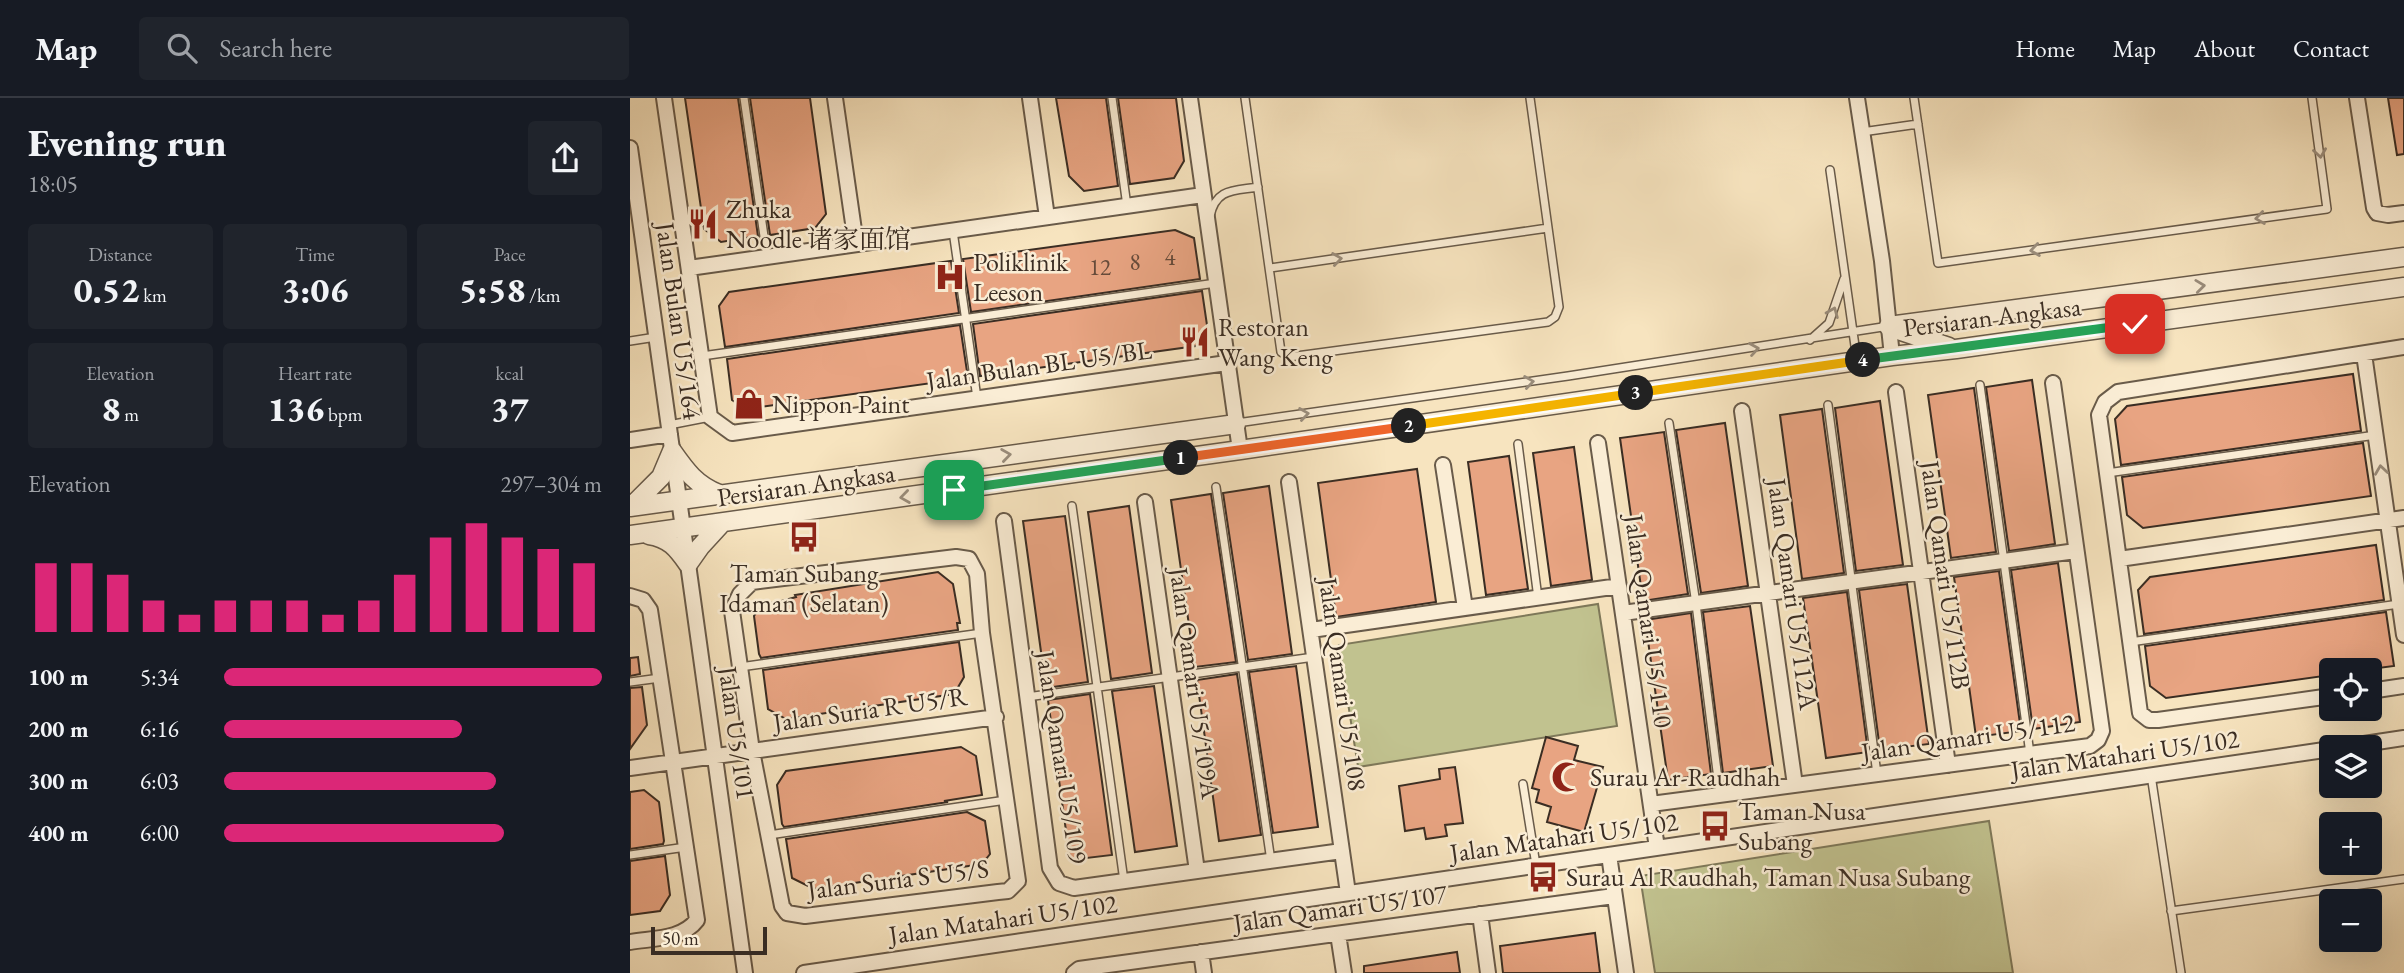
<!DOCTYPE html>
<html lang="en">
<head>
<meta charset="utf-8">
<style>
  body { margin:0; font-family:"EB Garamond","Noto Serif SC",serif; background:#20242c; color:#f1f3f6; height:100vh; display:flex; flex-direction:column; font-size:26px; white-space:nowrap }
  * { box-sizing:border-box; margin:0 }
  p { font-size:23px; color:#9ea1a6 }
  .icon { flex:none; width:38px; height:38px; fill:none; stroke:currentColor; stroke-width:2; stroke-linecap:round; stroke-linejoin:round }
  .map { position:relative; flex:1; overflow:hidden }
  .side { display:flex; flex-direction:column; background:#171b24; width:630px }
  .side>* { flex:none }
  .buttons { position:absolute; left:1689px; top:560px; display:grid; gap:14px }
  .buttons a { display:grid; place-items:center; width:63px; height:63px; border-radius:7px; background:#171b24; box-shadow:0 7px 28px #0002; font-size:35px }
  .scale { position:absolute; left:21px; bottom:18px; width:116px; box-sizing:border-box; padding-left:7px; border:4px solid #3a2d23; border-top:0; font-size:19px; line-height:24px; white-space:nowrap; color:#3a2d23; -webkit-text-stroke:5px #faedd5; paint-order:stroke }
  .pin { position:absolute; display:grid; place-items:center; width:60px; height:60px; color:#fff; margin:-30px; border-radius:14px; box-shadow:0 4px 10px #0006 }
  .km { position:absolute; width:35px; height:35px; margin:-18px; border-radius:50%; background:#222; color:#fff; font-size:19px; line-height:35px; text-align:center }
  .round { display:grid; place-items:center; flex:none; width:74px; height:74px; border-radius:7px; background:#20242c }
  .summary { display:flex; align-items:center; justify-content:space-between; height:119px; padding:0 28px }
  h1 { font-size:38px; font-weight:800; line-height:52px }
  .stats { display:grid; grid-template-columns:repeat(3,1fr); gap:10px; height:119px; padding:7px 28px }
  .stats div { display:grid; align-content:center; border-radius:7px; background:#20242c; text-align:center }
  .stats b { font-size:35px; font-weight:800 }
  .stats small { font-size:19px; font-weight:400 }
  .stats p { font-size:19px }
  .chart { height:196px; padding:14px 28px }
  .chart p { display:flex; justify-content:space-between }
  .chart svg { width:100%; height:126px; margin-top:7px; stroke:#db2777; stroke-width:6 }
  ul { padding:0 28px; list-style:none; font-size:23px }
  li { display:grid; grid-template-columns:112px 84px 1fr; align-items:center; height:52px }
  li i { height:18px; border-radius:9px; background:#db2777 }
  header { display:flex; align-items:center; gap:42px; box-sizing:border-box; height:98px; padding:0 35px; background:#171b24; border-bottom:2px solid #363941 }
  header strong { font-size:33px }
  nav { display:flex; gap:38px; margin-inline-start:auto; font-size:24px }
  .search { width:490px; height:63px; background:#20242c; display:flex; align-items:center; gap:18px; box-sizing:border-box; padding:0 24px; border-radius:7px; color:#9ea1a6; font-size:26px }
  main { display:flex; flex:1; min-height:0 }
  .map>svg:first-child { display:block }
</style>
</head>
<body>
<header>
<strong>Map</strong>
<div class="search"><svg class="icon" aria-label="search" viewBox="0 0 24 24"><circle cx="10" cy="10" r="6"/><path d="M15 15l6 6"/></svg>Search here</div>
<nav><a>Home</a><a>Map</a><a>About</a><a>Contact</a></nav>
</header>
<main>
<section class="side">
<div class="summary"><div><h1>Evening run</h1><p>18:05</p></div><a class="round"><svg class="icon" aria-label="share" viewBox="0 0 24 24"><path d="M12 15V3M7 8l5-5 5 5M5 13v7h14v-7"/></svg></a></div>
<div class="stats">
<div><p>Distance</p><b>0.52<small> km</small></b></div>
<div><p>Time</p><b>3:06</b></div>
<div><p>Pace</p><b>5:58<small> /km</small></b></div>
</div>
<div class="stats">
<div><p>Elevation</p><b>8<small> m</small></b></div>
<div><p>Heart rate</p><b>136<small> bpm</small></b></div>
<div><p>kcal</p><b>37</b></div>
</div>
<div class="chart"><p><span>Elevation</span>297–304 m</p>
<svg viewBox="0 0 160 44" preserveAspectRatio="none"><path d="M5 44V20M15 44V20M25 44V24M35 44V33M45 44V38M55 44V33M65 44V33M75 44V33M85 44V38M95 44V33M105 44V24M115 44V11M125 44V6M135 44V11M145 44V15M155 44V20"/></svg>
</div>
<ul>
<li><b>100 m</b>5:34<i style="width:100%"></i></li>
<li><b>200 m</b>6:16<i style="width:63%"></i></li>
<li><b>300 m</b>6:03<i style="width:72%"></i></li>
<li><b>400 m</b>6:00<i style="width:74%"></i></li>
</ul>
</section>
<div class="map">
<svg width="1774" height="875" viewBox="0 0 1774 875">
  <rect width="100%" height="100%" fill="#f7e4bf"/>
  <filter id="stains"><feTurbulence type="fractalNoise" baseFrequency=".00286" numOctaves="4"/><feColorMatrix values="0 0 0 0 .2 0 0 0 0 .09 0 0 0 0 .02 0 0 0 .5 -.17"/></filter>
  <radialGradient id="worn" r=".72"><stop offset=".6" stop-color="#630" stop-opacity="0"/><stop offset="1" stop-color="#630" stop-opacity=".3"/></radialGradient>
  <path fill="#c1c28f" stroke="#7e7859" stroke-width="2" d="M968,506L987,628L728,669L709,547Z
    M1359,723L1383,875H1025L1010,778Z"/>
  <path fill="#e8a482" stroke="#3a2d23" stroke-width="2" d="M55,0H108L128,138L91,144L74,131Z
    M120,0H180L196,116L185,130L140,137Z
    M426,0H476L488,88L454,93L439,78Z
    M488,0H546L554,63L544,80L500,86Z
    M1758,0H1774V56L1767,57Z
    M545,132L564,140L570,181L341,214L333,161Z
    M321,163L329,215L95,249L89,208L99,194Z
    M572,193L578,234L566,248L350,278L343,226Z
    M330,227L338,280L115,311L102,302L97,261Z
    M1723,276L1731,333L1491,367L1485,321L1497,308Z
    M1402,282L1425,446L1379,453L1356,289Z
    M1344,290L1366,454L1321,460L1298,297Z
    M1250,303L1273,467L1226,473L1205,310Z
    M1192,311L1214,475L1172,481L1150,317Z
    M1095,325L1118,488L1071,495L1046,332Z
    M1034,334L1058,496L1013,503L990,340Z
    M1733,345L1741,398L1513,430L1497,417L1492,379Z
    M944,349L962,482L921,488L903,355Z
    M879,358L898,491L856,497L838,364Z
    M787,371L806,504L706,519L688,385Z
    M639,388L662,556L618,562L593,395Z
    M581,396L606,564L565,569L541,402Z
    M499,408L522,575L481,581L458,414Z
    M435,418L458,584L416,590L393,423Z
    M1746,447L1754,502L1514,536L1508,492L1520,479Z
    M1428,465L1450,624L1403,631L1381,472Z
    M1369,473L1391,633L1346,639L1324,479Z
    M308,474L323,486L330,525H327L328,532L131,560L129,556L124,518L133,504L144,505L166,499L165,497Z
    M1277,486L1299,646L1250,652L1229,492Z
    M1217,494L1238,654L1196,660L1173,500Z
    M1120,508L1143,668L1093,675L1073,514Z
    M1756,514L1764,568L1733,572H1701V577L1536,600L1520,588L1515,548Z
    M1061,515L1081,676L1038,682L1015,522Z
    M329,544L334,579L324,596L156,621L138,611L133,572Z
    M8,559L10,576L0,578V560Z
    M666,568L688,729L643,735L619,574Z
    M607,576L631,737L589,743L567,582Z
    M524,588L547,748L505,754L482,593Z
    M12,589L17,627L0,651V590Z
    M460,596L482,757L440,762L418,602Z
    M916,639L948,648L944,662L973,669L954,734L917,724L921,709L906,704L909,692L902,690Z
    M331,649L346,658L352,697L314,703L318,704L154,729L152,726L147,687L156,673Z
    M825,669L833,725L815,727L817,738L796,741L794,730L775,733L769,688L810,681L809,671Z
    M14,692L29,704L34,743L33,746L0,751V694Z
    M337,714L355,723L360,756L352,766L184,791L162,780L156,741Z
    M35,758L40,797L30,813L0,817V763Z
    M965,835L970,875H873L870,848Z
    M827,854L830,875H734V868Z"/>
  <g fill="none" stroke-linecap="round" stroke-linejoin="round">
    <g stroke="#695b4a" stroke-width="10">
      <path id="service" d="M114,0L137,159
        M482,0L497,108
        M615,0L651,254L659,259L918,224L925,219L929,209L900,0
        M1284,0L1308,165L1697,111L1682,0
        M1232,34L1288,26
        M1200,72L1227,262
        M580,118C586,90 604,93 628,89
        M323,133L347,300
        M640,170L918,130
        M1180,242L1199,225L1214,181
        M0,243L26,239
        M72,258L586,185
        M1350,287L1400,656
        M1198,307L1247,676
        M607,325L938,278L1259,228
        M1039,325L1066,506L1090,697
        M39,327L80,319
        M888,346L908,500
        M1477,375L1746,337
        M586,389L641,763
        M442,408L494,783
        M1500,544L1769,506
        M110,569L352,535
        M0,584L30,580
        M397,599L684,559
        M1521,677L1551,875
        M893,686L906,767
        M139,737L376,702
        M0,757L56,749
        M1541,813L1774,781"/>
    </g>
    <g stroke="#695b4a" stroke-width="18">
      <path id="minor" d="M34,0L80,319L102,335L597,265
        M205,0L226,146
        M400,0L417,119
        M560,0L610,352
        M1227,0L1252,163L1262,258
        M1727,0L1744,110L1747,115L1758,117L1774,115
        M0,50L115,875
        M59,170L573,97
        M1734,256L1774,537
        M1266,294L1318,667
        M1112,313L1165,687
        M0,342L40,336
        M968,345L1027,750
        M813,367L835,510
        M659,384L718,795
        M515,404L567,773
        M374,423L420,770L429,785L444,790L712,753
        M326,459L339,461L347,476L352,535L388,783L378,793L368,794L175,818L157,815L152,808L122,653L102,513L110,496L122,484Z
        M1489,461L1774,420
        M0,498L13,502L20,512L67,822C52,842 23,840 0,844
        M993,515L1446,453
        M681,532L989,488
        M1740,593L1774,588
        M1701,598L1528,622H1519L1510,615L1469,317L1475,304L1488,294L1774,249
        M1714,649L1774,640
        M0,670L366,619
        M1021,706L1460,648L1468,642L1472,633L1423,285
        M979,757L996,875
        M850,816L858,875
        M708,836L714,875
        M571,854L574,875
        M174,875L1701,651
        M444,875L449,871L984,798"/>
    </g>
    <g stroke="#695b4a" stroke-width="21">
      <path id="tertiary" d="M1259,228L1774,159
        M1259,229L1319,249
        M42,353C56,373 66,387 89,396
        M0,409L606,326
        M1,409L31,379L42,353
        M0,437L610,352L1262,258L1326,251L1774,189
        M19,437C39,440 47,450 58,466L70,449L92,425"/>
    </g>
    <use href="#service" stroke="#faedd5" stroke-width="7"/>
    <use href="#minor" stroke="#faedd5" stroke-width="14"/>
    <use href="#tertiary" stroke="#faedd5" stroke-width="18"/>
  </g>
  <defs><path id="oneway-chevron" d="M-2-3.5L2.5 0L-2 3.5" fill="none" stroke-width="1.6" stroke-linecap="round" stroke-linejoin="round" transform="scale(1.75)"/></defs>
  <g stroke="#9a8d7c">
    <use href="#oneway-chevron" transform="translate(1690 55) rotate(82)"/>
    <use href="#oneway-chevron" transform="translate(1630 120) rotate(172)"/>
    <use href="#oneway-chevron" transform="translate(1405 152) rotate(172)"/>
    <use href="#oneway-chevron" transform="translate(707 161) rotate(-8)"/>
    <use href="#oneway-chevron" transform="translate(1570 188) rotate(-7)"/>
    <use href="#oneway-chevron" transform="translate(1203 214) rotate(-68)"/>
    <use href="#oneway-chevron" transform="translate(1124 251) rotate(-9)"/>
    <use href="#oneway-chevron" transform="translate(899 284) rotate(-8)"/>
    <use href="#oneway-chevron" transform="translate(674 316) rotate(-8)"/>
    <use href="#oneway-chevron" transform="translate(376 357) rotate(-8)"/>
    <use href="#oneway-chevron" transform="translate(1751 372) rotate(-98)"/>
    <use href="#oneway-chevron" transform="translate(275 399) rotate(172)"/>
  </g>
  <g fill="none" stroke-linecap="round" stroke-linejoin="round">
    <g stroke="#fff" stroke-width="14">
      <path id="split-1" d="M324,392L551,360"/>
    </g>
    <g stroke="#fff" stroke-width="14">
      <path id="split-2" d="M551,360L779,328"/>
    </g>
    <g stroke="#fff" stroke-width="14">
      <path id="split-3" d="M779,328L1006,295"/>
    </g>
    <g stroke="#fff" stroke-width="14">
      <path id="split-4" d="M1006,295L1233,262"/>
    </g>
    <g stroke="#fff" stroke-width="14">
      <path id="split-5" d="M1233,262L1505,226"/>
    </g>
    <use href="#split-1" stroke="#22a559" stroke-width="9"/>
    <use href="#split-2" stroke="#f0652b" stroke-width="9"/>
    <use href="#split-3" stroke="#f5b400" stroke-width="9"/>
    <use href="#split-4" stroke="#f5b400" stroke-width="9"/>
    <use href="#split-5" stroke="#22a559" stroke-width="9"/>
  </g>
  <defs>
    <g id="restaurant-bare" transform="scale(2.415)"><path d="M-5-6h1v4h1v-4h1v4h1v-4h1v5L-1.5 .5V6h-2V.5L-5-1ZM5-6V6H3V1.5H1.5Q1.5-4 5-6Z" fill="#8f2418" stroke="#faedd5" stroke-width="2.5" paint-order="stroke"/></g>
    <g id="hospital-bare" transform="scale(2.415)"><path d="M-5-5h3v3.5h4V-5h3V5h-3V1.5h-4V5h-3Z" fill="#8f2418" stroke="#faedd5" stroke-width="2.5" paint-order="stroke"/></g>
    <g id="shop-bare" transform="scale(2.415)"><path d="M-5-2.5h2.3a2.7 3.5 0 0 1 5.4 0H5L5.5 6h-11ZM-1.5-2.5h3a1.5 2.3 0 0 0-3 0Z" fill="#8f2418" stroke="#faedd5" stroke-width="2.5" paint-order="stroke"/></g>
    <g id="bus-bare" transform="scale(2.415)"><path d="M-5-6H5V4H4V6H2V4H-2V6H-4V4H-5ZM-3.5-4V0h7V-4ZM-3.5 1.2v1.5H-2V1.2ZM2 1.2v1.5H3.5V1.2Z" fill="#8f2418" stroke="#faedd5" stroke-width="2.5" paint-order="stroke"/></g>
    <g id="mosque-bare" transform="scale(2.415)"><path d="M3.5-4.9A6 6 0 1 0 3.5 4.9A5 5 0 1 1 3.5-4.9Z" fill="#8f2418" stroke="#faedd5" stroke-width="2.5" paint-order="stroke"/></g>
  </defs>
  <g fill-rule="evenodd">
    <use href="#restaurant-bare" x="73" y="126"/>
    <use href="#hospital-bare" x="320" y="179"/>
    <use href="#restaurant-bare" x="565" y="244"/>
    <use href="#shop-bare" x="119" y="306"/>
    <use href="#bus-bare" x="174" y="439"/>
    <use href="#mosque-bare" x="937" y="679"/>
    <use href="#bus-bare" x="1085" y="728"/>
    <use href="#bus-bare" x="913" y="779"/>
  </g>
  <g text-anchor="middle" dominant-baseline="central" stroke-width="5" stroke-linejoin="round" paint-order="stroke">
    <g font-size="23" fill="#664b3b">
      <text x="540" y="159">4</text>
      <text x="505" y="164">8</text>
      <text x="470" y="169">12</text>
    </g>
    <g font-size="26" fill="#3a2d23" stroke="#faedd5" text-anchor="start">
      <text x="96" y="111">Zhuka<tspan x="96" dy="30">Noodle 诸家面馆</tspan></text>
      <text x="343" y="164">Poliklinik<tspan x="343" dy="30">Leeson</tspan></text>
      <text x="588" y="229">Restoran<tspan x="588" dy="30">Wang Keng</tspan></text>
      <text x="142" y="306">Nippon Paint</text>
      <text x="174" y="475" text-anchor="middle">Taman Subang<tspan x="174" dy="30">Idaman (Selatan)</tspan></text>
      <text x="960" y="679">Surau Ar-Raudhah</text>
      <text x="1108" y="713">Taman Nusa<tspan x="1108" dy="30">Subang</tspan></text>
      <text x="936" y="779">Surau Al Raudhah, Taman Nusa Subang</text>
    </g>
    <g font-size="26" fill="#3a2d23" stroke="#faedd5">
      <text transform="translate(1362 219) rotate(-7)">Persiaran Angkasa</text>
      <text transform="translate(49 223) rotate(82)">Jalan Bulan U5/164</text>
      <text transform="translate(409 267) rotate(-8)">Jalan Bulan BL U5/BL</text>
      <text transform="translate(176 387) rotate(-8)">Persiaran Angkasa</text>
      <text transform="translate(1316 477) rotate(82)">Jalan Qamari U5/112B</text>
      <text transform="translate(1163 496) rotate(82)">Jalan Qamari U5/112A</text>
      <text transform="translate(1019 523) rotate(82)">Jalan Qamari U5/110</text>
      <text transform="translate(565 585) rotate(82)">Jalan Qamari U5/109A</text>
      <text transform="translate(713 586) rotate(82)">Jalan Qamari U5/108</text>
      <text transform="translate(240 611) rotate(-8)">Jalan Suria R U5/R</text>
      <text transform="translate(107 635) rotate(82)">Jalan U5/101</text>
      <text transform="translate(1338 639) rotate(-8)">Jalan Qamari U5/112</text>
      <text transform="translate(1495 656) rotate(-8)">Jalan Matahari U5/102</text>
      <text transform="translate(432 659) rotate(81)">Jalan Qamari U5/109</text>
      <text transform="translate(934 739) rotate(-8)">Jalan Matahari U5/102</text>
      <text transform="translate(268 781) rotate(-7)">Jalan Suria S U5/S</text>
      <text transform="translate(710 810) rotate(-8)">Jalan Qamari U5/107</text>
      <text transform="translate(373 821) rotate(-8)">Jalan Matahari U5/102</text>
    </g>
  </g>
  <rect width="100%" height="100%" filter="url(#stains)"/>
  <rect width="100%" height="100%" fill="url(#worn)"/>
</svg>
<div class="buttons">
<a><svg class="icon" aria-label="locate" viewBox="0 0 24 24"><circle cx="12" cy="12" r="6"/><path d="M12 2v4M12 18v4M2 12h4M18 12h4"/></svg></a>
<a><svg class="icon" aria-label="layers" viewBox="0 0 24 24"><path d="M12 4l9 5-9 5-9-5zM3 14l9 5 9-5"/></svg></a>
<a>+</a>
<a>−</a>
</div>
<div class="scale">50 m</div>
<div class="pin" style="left:324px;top:392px;background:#1e9e55"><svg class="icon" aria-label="arrive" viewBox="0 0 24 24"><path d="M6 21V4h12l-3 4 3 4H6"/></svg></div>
<div class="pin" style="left:1505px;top:226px;background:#d93025"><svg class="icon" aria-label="check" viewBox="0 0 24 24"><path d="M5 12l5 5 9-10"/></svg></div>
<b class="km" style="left:551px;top:360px">1</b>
<b class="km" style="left:779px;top:328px">2</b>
<b class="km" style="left:1006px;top:295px">3</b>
<b class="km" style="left:1233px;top:262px">4</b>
</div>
</main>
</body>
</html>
